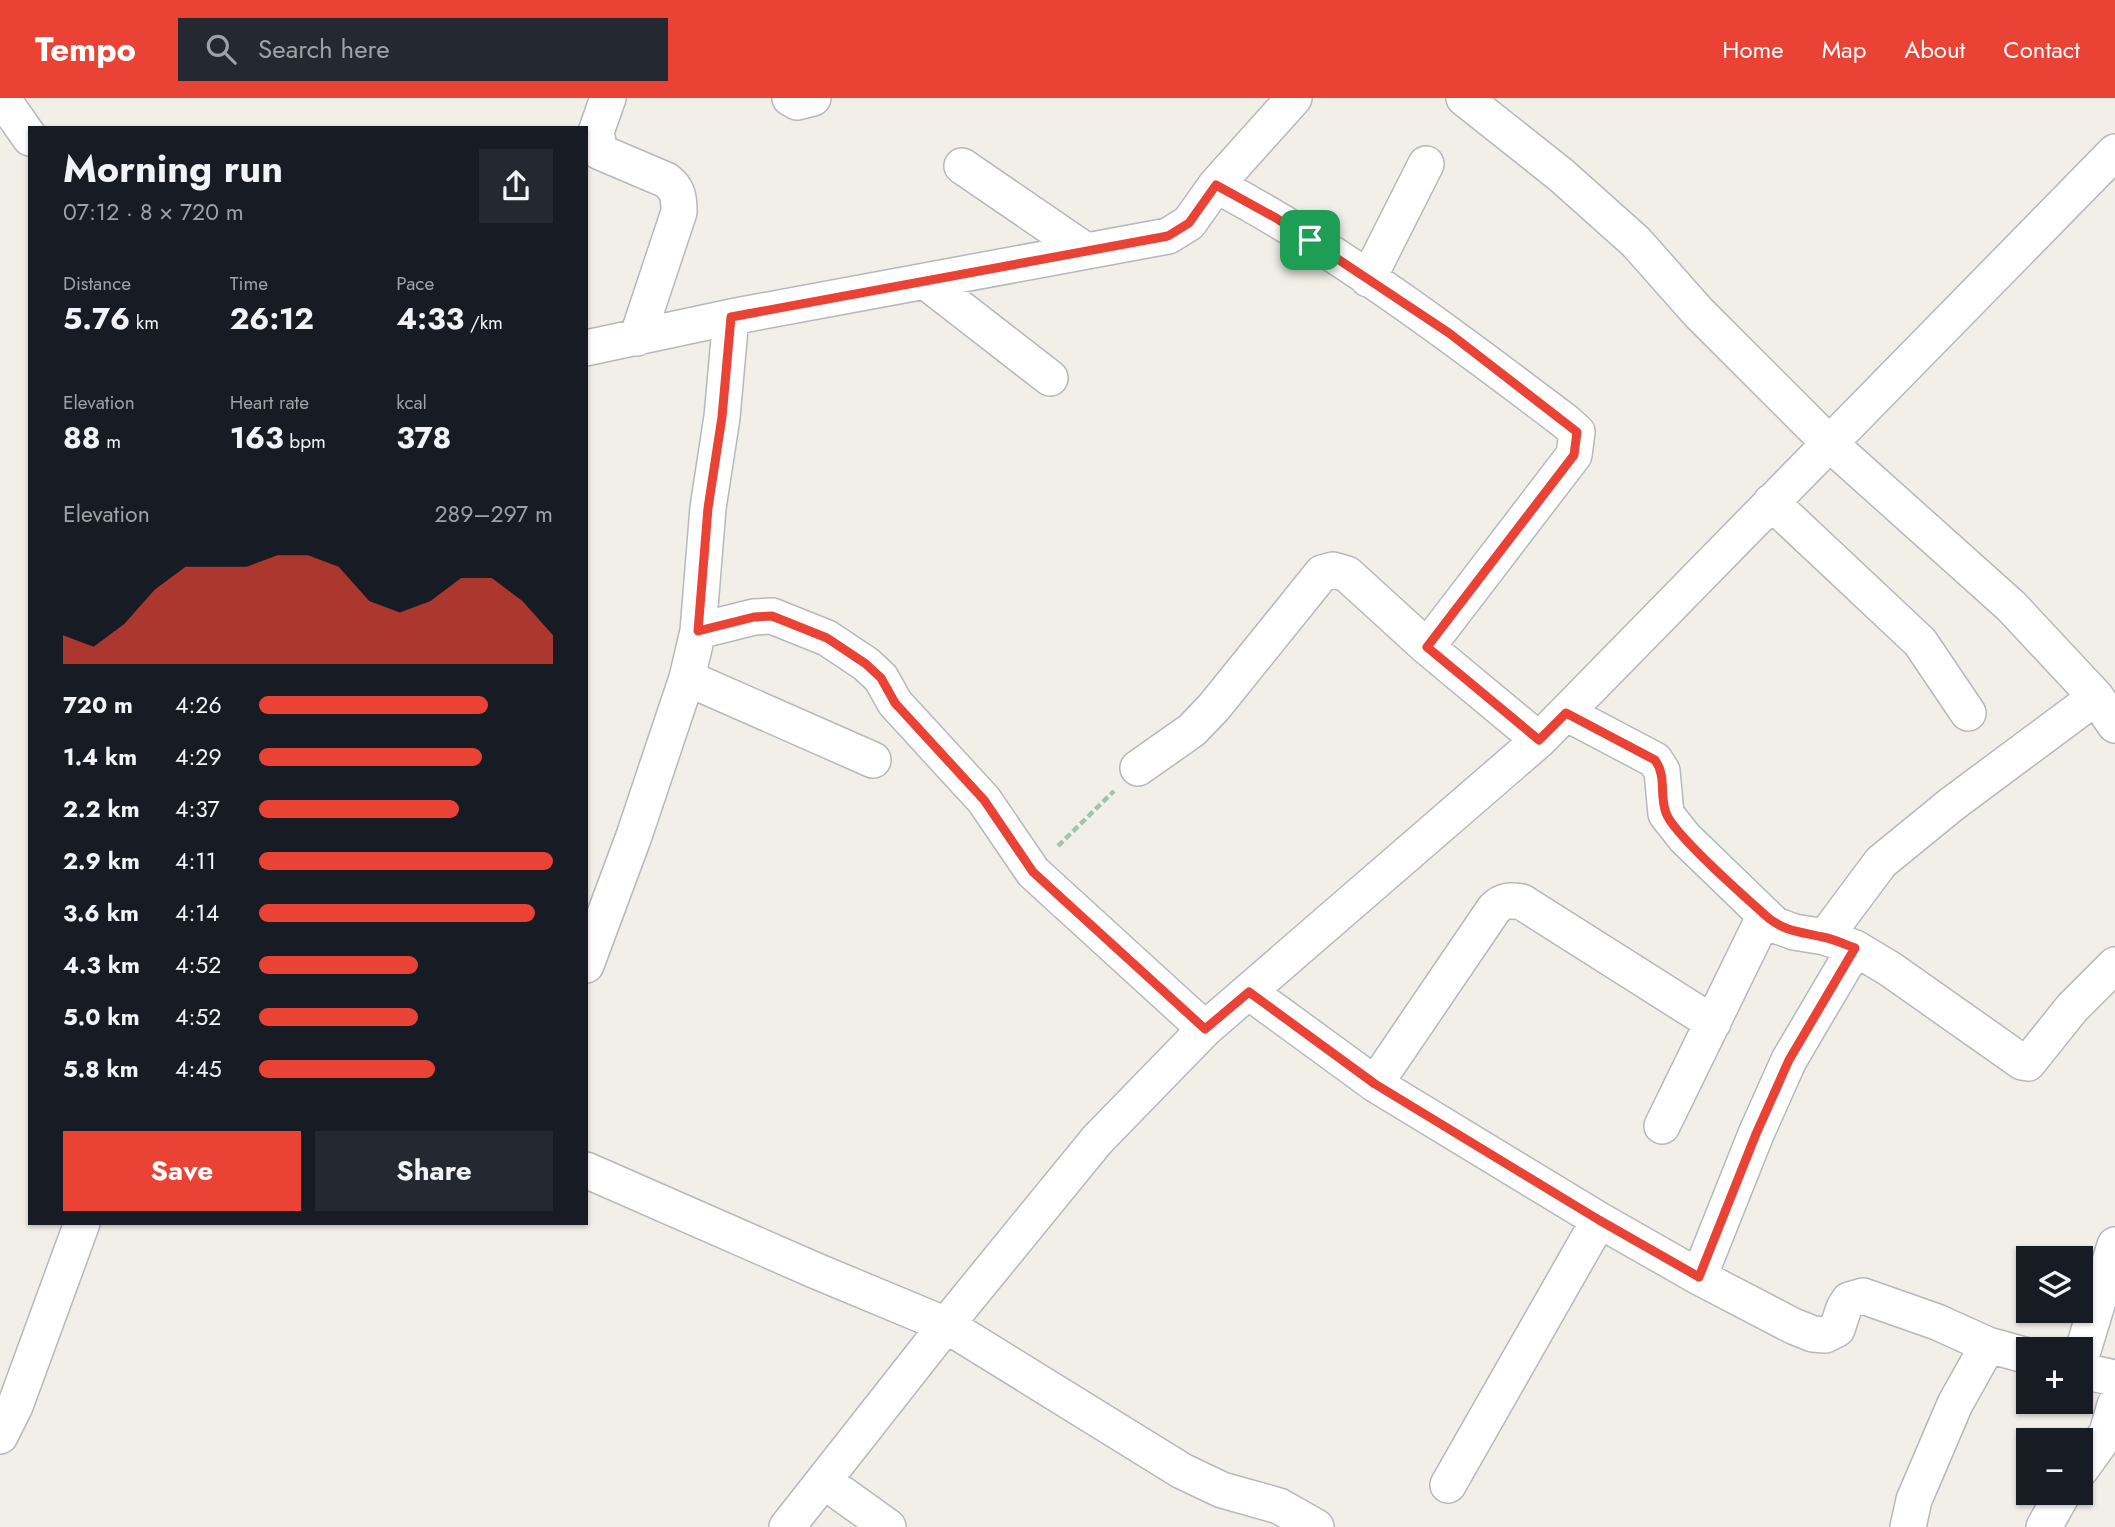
<!DOCTYPE html>
<html lang="en">
<head>
<meta charset="utf-8">
<style>
  body { margin:0; font-family:Jost,sans-serif; background:#242831; color:#f1f3f6; height:100vh; display:flex; flex-direction:column; font-size:26px; white-space:nowrap }
  * { box-sizing:border-box; margin:0 }
  p { font-size:23px; color:#9ea1a6 }
  .icon { flex:none; width:38px; height:38px; fill:none; stroke:currentColor; stroke-width:2; stroke-linecap:round; stroke-linejoin:round }
  .map { position:relative; flex:1; overflow:hidden }
  .sheet { position:absolute; left:28px; top:28px; width:560px; height:1099px; display:flex; flex-direction:column; background:#171b24; border-radius:0px; box-shadow:0 2px 5px #0004 }
  .sheet>* { flex:none }
  .controls { position:absolute; left:2016px; top:1148px; display:grid; gap:14px }
  .controls a { display:grid; place-items:center; width:77px; height:77px; border-radius:0px; background:#171b24; box-shadow:0 2px 5px #0004; font-size:35px }
  .pin { position:absolute; display:grid; place-items:center; width:60px; height:60px; color:#fff; margin:-30px; border-radius:14px; box-shadow:0 4px 10px #0006 }
  .round { display:grid; place-items:center; flex:none; width:74px; height:74px; border-radius:0px; background:#242831 }
  .overview { display:flex; align-items:center; justify-content:space-between; height:119px; padding:0 35px }
  h1 { font-size:38px; font-weight:700; line-height:52px }
  .stats { display:grid; grid-template-columns:repeat(3,1fr); gap:10px; height:119px; padding:7px 35px }
  .stats div { display:grid; align-content:center }
  .stats b { font-size:30px; font-weight:700 }
  .stats small { font-size:19px; font-weight:400 }
  .stats p { font-size:19px }
  .chart { height:196px; padding:14px 35px }
  .chart p { display:flex; justify-content:space-between }
  .chart svg { width:100%; height:126px; margin-top:7px; fill:#ea4335; opacity:.7 }
  .button { display:flex; gap:14px; margin-top:auto; padding:14px 35px }
  .button a { flex:1; height:80px; border-radius:0px; background:#ea4335; color:#fff; font-size:28px; font-weight:700; line-height:80px; text-align:center }
  .button a+a { background:#242831; color:#f1f3f6 }
  ul { padding:0 35px; list-style:none; font-size:23px }
  li { display:grid; grid-template-columns:112px 84px 1fr; align-items:center; height:52px }
  li i { height:18px; border-radius:9px; background:#ea4335 }
  header { display:flex; align-items:center; gap:42px; box-sizing:border-box; height:98px; padding:0 35px; background:#ea4335; color:#fff }
  header strong { font-size:33px }
  nav { display:flex; gap:38px; margin-inline-start:auto; font-size:24px }
  .search { width:490px; height:63px; background:#242831; display:flex; align-items:center; gap:18px; box-sizing:border-box; padding:0 24px; border-radius:0px; color:#9ea1a6; font-size:26px }
  .map>svg:first-child { display:block }
</style>
</head>
<body>
<header>
<strong>Tempo</strong>
<div class="search"><svg class="icon" aria-label="search" viewBox="0 0 24 24"><circle cx="10" cy="10" r="6"/><path d="M15 15l6 6"/></svg>Search here</div>
<nav><a>Home</a><a>Map</a><a>About</a><a>Contact</a></nav>
</header>
<div class="map">
<svg width="2115" height="1429" viewBox="0 0 2115 1429">
  <rect width="100%" height="100%" fill="#f1efe8"/>
  <g fill="none" stroke-linecap="round" stroke-linejoin="round">
    <g stroke="#b5b8bc" stroke-width="38">
      <path id="minor" d="M2,0L30,40
        M608,0L596,34L600,54L666,82C678,91 679,99 679,114L637,240
        M790,0L797,4L813,0
        M1464,0L1561,77L1636,144L1698,214L1829,345L2011,508L2096,599L2115,627
        M962,68L1086,153
        M1216,87C1340,153 1454,239 1566,324L1577,334L1574,357L1427,549
        M1368,181L1426,66
        M925,183L1050,280
        M586,250L731,219L1168,138L1189,125L1216,87L1294,0
        M1771,404L1920,544L1968,615
        M698,533L754,519L772,518L827,540L866,566L881,580L895,605L984,702L1033,774L1205,931
        M687,580L873,662
        M1566,615L1655,662L1662,673L1666,716L1685,740L1775,827L1794,834L1825,839L1855,850L1890,871L2022,964L2028,965L2072,910L2115,867
        M1138,670L1192,632L1214,609L1322,475L1333,472L1347,476L1427,549L1539,642
        M1825,839L1881,764L1952,706L2096,599
        M586,867L634,738L687,580L698,533L708,410L722,319L731,219
        M1249,894L1375,986L1599,1122L1699,1179L1793,1228L1813,1236L1825,1237L1837,1231L1844,1210L1849,1202L1863,1198L1937,1224L1988,1247L2028,1258
        M1375,986L1494,811C1503,802 1510,802 1522,804L1713,925
        M1662,1028L1765,817
        M586,1072L814,1172L946,1227L1182,1373L1222,1392L1279,1408L1316,1429
        M1699,1179L1756,1036L1789,962L1855,850
        M2081,1259L2115,1147
        M2081,1273L2115,1280
        M0,1338L15,1308L82,1125
        M2081,1371L2107,1335L2115,1307
        M824,1383L888,1429
        M1448,1387L1599,1122
        M787,1429L946,1227L1097,1042L1205,931L1539,642L2115,54
        M1908,1429L1914,1402L1955,1306L1988,1247
        M2044,1429L2063,1395"/>
    </g>
    <path stroke="#9cc7a9" stroke-width="4.5" stroke-dasharray="7 3.5" stroke-linecap="butt" d="M1058,748L1114,693"/>
    <use href="#minor" stroke="#fff" stroke-width="35"/>
  </g>
  <g fill="none" stroke-linecap="round" stroke-linejoin="round">
    <g stroke="#fff" stroke-width="14">
      <path id="route" d="M1216,87L1276,120L1449,235L1577,334L1574,357L1427,549L1539,642L1566,615L1655,662C1667,679 1659,696 1666,715C1674,737 1744,798 1765,817C1782,833 1801,834 1823,839C1834,841 1844,846 1855,850L1789,962L1756,1036L1699,1179L1599,1122L1375,986L1249,894L1205,931L1033,774L984,702L895,605L881,580L866,566L827,540L772,518L754,519L698,533L708,410L722,319L731,219L1168,138L1189,125Z"/>
    </g>
    <use href="#route" stroke="#ea4335" stroke-width="9"/>
  </g>
</svg>
<div class="controls">
<a><svg class="icon" aria-label="layers" viewBox="0 0 24 24"><path d="M12 4l9 5-9 5-9-5zM3 14l9 5 9-5"/></svg></a>
<a>+</a>
<a>−</a>
</div>
<div class="pin" style="left:1310px;top:142px;background:#1e9e55"><svg class="icon" aria-label="arrive" viewBox="0 0 24 24"><path d="M6 21V4h12l-3 4 3 4H6"/></svg></div>
<section class="sheet">
<div class="overview"><div><h1>Morning run</h1><p>07:12 · 8 × 720 m</p></div><a class="round"><svg class="icon" aria-label="share" viewBox="0 0 24 24"><path d="M12 15V3M7 8l5-5 5 5M5 13v7h14v-7"/></svg></a></div>
<div class="stats">
<div><p>Distance</p><b>5.76<small> km</small></b></div>
<div><p>Time</p><b>26:12</b></div>
<div><p>Pace</p><b>4:33<small> /km</small></b></div>
</div>
<div class="stats">
<div><p>Elevation</p><b>88<small> m</small></b></div>
<div><p>Heart rate</p><b>163<small> bpm</small></b></div>
<div><p>kcal</p><b>378</b></div>
</div>
<div class="chart"><p><span>Elevation</span>289–297 m</p>
<svg viewBox="0 0 160 44" preserveAspectRatio="none"><path d="M0 44V34L10 38L20 30L30 18L40 10L50 10L60 10L70 6L80 6L90 10L100 22L110 26L120 22L130 14L140 14L150 22L160 34V44z"/></svg>
</div>
<ul>
<li><b>720 m</b>4:26<i style="width:78%"></i></li>
<li><b>1.4 km</b>4:29<i style="width:76%"></i></li>
<li><b>2.2 km</b>4:37<i style="width:68%"></i></li>
<li><b>2.9 km</b>4:11<i style="width:100%"></i></li>
<li><b>3.6 km</b>4:14<i style="width:94%"></i></li>
<li><b>4.3 km</b>4:52<i style="width:54%"></i></li>
<li><b>5.0 km</b>4:52<i style="width:54%"></i></li>
<li><b>5.8 km</b>4:45<i style="width:60%"></i></li>
</ul>
<div class="button"><a>Save</a><a>Share</a></div>
</section>
</div>
</body>
</html>
